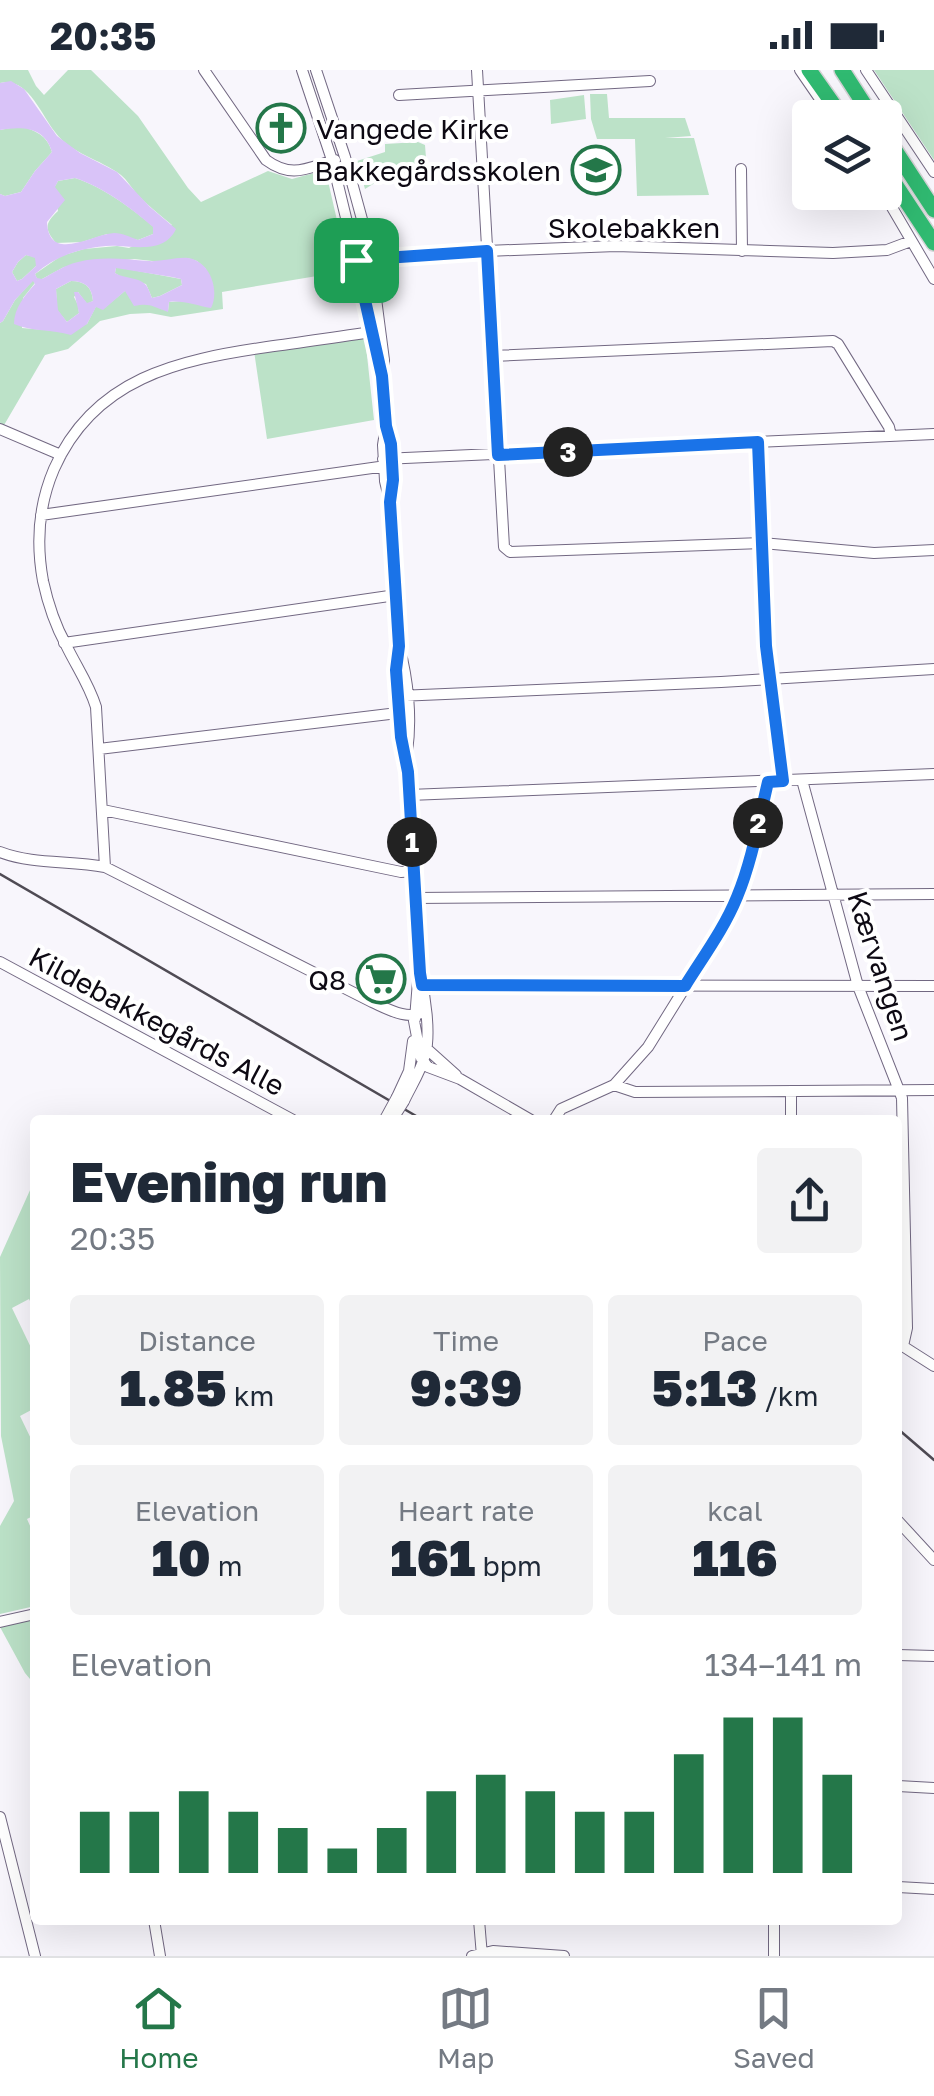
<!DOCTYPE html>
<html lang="en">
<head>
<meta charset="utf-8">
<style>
  body { margin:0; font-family:"Golos Text",sans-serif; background:#f2f2f3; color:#1f2937; height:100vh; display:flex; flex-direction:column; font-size:38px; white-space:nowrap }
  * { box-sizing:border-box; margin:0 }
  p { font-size:32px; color:#747a83 }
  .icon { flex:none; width:55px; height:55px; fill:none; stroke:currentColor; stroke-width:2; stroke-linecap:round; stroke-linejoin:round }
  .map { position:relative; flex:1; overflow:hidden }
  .side { position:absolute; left:30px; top:1045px; width:872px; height:810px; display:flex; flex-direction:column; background:#fff; border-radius:10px; box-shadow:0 10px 40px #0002 }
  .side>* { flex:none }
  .buttons { position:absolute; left:792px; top:30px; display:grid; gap:20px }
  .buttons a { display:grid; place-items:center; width:110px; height:110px; border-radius:10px; background:#fff; box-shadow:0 10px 40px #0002; font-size:50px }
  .pin { position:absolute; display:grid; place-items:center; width:85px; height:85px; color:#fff; margin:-42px; border-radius:20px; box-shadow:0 5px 15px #0006 }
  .km { position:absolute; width:50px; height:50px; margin:-25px; border-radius:50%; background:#222; color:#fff; font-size:28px; line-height:50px; text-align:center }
  .round { display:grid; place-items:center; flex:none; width:105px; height:105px; border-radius:10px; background:#f2f2f3 }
  .overview { display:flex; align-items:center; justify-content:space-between; height:170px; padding:0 40px }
  h1 { font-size:55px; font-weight:800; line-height:75px }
  .figures { display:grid; grid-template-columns:repeat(3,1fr); gap:15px; height:170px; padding:10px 40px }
  .figures div { display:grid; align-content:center; border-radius:10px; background:#f2f2f3; text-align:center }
  .figures b { font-size:50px; font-weight:800 }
  .figures small { font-size:28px; font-weight:400 }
  .figures p { font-size:28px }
  .chart { height:280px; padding:20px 40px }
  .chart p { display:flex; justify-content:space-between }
  .chart svg { width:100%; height:180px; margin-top:10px; stroke:#247749; stroke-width:6 }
  .status { display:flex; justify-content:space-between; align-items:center; height:70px; padding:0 50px; background:#fff; direction:ltr }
  .status svg { height:28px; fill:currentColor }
  .dock { display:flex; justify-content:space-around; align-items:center; height:140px; border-top:2px solid #e0e1e3; background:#fff; font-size:28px; color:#747a83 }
  .dock a { display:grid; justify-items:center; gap:5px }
  .dock .selected { color:#247749 }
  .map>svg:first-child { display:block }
</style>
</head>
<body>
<div class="status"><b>20:35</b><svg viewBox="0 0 49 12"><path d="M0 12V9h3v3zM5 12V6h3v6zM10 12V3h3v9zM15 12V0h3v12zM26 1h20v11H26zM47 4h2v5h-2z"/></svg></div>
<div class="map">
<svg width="934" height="1886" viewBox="0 0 934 1886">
  <rect width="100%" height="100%" fill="#f8f6fc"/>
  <path fill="#bce2c8" d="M0,0H28L36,16L44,25L68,0H91L138,46L188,118L201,132L268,101L292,109L314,103L328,111L345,185L341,202L222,222L223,239L171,247L150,243L130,244L100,251L68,279L45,285L0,362V253L3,251L15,230L33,210L35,213L23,228L22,258L58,261L87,254L96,236L103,239L126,220L139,234H152L168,241L169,232L181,231L206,199L197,191L187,188L161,192L134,189L64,197L42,209H37L35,204L61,186L84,179L117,176L129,178L172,155C160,145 147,135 136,123C131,117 127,110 121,105C100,89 71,84 55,62C40,43 28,7 0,13Z
    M874,0H934V90Z
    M590,24H607L609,48H685L691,66L665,68H694L709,125L637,126L635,69H597L591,49Z
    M584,25L586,49L551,54L550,30Z
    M20,56C36,61 47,65 52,82L35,101L21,122L5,126L0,124V60Z
    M418,72L425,75L427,101L391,103L365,119L357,91L385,82V74Z
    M75,108C103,117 131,138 154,157L153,164L138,170L107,164L82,172L56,173C44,159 45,153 58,141L54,118L58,111Z
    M26,185L36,187V196L22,209L17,211L12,202L18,192Z
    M116,197L181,209L182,215L160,226L152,228L146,214L124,209L115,203Z
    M71,211C85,211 92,217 93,231L87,234L78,222L74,227L78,235L79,243L67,252L57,240L56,219Z
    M365,267L374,350L267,369L254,281Z
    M35,1109V1241L29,1229L12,1238L35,1286V1338L20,1346L35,1377V1445L27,1449L35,1467V1536L0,1544V1456L14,1431L1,1366L0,1187Z
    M35,1549V1615L25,1603L0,1557Z"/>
  <path fill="#d9c3f8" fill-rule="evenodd" d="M11,11L24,19L57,66L80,83L117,102L150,137L176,159C165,182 139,177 118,176C108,175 96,177 86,179C67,183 50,191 35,204L37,208L42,209C53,203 65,195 78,192C101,186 125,189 148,191C161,192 175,187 188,188C210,191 220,220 211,238C197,236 183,230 169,232L168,242C151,236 150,233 134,236L125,221L103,240L96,237L87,254L71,265C52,259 32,262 14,254C14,238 25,225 35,214L33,211L15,230L3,251L0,253V124L5,126L21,122L35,101L52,82C45,57 23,56 0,60V13ZM75,108C103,117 131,138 153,157V164L138,170C130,167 123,163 114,163C92,164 49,194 47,152L65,130L55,117L58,111ZM26,185L35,188L36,196L22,209L17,211L12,202L18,192ZM116,198L172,207L181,209L182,215L160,226L152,228C150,224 149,219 146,215C139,207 125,209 115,203ZM71,211C85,211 92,217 93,231L87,233L78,222H74L79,243L67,252L58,240L56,219Z"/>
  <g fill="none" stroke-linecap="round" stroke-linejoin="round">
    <g stroke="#726882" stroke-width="12">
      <path id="minor" d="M204,0L266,90C292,109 307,98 335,90
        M302,0L332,90L371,251L376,284
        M316,0L345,87L369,175L384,290L382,306L386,356L383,375L385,411L390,432
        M477,0L504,477L510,482L762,473L874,483L934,480
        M800,0L833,48
        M866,0L934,102
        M399,25L650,11
        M741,99L742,181
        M883,122L934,209
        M356,190L487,181L616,176L833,183L887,180L911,171
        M493,286L833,271L838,274L889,357L891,366
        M0,359L61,385
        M387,361C394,384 393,408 390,432L399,576C408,609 412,648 407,682
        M758,372L766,577L772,609L783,711
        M383,389L934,364
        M41,445L386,396
        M64,573L396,525
        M399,576L396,600L401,667L407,702L420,903C425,925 431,964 425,985C421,1001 411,1016 404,1031
        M398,626L721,612L934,599
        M99,679L406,642
        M802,710L858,916L902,1028L907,1258L903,1276
        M409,725L934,704
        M103,740L401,802L414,801
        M0,782C34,795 70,790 105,797L372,932C390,940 406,950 425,942
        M105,797L96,637C89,614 76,596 66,575C55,555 48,534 43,511C36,473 39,434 54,399C94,308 178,290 267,277C305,272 342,266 380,261
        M415,828L934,824
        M0,892L293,1050
        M418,915L934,916
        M415,949L418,911
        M414,951L421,988L428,997L460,1009L531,1050
        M427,979L456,1005
        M614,1015L635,1022L934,1020
        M791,1021V1050
        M397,1027L409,1001L413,971
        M554,1050L561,1039L614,1015L648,977L725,853L738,825L754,773L767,712
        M901,1275L934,1296
        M898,1451L934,1490
        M0,1552L35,1544
        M898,1585L934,1586
        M898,1716L934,1718
        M0,1747L35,1886
        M898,1817L934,1819
        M154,1850L160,1886
        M479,1850L482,1886
        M774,1850V1886
        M472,1886L493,1881L564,1886"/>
    </g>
    <g stroke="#d3d3d5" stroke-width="18">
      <path id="highway" d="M809,0L843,48
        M842,0L873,48
        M885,65L934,140
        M885,99L934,173"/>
    </g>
    <use href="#minor" stroke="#fff" stroke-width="10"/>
    <use href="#highway" stroke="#30ba71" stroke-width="15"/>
    <path stroke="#4f4b54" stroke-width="2.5" d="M0,804L423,1050
      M898,1359L934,1390"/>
    <g stroke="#726882" stroke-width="12" stroke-linecap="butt">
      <path id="minor-bridge" d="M385,1049L397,1027
        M392,1050L404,1031"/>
    </g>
    <use href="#minor-bridge" stroke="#fff" stroke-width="10"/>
  </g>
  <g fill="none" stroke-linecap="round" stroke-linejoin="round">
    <g stroke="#fff" stroke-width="20">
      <path id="route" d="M487,181L498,385L758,372L766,576L783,711L768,712C759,750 752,791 737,827C724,859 703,887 685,916L422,915L420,903L408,702L401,667L396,600L399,576L390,432L393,410L391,374L386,356L382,306L356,190Z"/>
    </g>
    <use href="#route" stroke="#1a73e8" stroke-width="12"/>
  </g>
  <defs>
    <g id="church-ring" transform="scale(2.5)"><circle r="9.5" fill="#fff" stroke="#247749" stroke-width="1.5"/><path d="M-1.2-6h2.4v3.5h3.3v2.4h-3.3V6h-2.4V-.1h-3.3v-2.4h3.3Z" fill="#247749"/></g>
    <g id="school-ring" transform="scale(2.5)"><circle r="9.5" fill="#fff" stroke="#247749" stroke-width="1.5"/><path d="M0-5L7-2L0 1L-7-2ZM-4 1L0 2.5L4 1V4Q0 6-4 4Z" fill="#247749"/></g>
    <g id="supermarket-ring" transform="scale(2.5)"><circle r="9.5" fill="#fff" stroke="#247749" stroke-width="1.5"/><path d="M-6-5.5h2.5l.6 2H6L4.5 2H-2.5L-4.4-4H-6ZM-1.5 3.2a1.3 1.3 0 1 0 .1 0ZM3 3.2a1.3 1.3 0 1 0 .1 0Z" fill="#247749"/></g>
  </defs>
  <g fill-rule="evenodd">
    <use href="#church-ring" x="281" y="58"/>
    <use href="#school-ring" x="596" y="100"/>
    <use href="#supermarket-ring" x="381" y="909"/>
  </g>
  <g text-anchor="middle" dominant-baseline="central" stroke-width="8" stroke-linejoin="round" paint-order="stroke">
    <g font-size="28" fill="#0d0913" stroke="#fff" text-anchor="end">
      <text x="316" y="58" text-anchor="start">Vangede Kirke</text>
      <text x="561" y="100">Bakkegårdsskolen</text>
      <text x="346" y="909">Q8</text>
    </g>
    <g font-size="28" fill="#0d0913" stroke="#fff">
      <text x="634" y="157">Skolebakken</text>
      <text transform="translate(881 896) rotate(72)">Kærvangen</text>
      <text transform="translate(157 951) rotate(28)">Kildebakkegårds Alle</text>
    </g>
  </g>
</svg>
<div class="buttons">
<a><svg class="icon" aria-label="layers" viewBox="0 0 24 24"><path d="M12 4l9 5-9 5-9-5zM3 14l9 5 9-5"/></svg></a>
</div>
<div class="pin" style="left:356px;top:190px;background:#1e9e55"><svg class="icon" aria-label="arrive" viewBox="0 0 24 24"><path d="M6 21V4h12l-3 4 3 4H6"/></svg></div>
<b class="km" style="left:412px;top:772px">1</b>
<b class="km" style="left:758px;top:753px">2</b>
<b class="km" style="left:568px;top:382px">3</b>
<section class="side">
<div class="overview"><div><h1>Evening run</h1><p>20:35</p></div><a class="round"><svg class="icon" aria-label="share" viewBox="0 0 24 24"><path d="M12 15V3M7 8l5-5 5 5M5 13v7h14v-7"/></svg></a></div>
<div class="figures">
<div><p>Distance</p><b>1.85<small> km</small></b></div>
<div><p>Time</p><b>9:39</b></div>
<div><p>Pace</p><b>5:13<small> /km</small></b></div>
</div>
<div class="figures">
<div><p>Elevation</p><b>10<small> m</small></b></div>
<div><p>Heart rate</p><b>161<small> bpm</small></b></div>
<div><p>kcal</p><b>116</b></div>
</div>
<div class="chart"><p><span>Elevation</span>134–141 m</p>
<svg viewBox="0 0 160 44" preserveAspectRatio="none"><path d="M5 44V29M15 44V29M25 44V24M35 44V29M45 44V33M55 44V38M65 44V33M75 44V24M85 44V20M95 44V24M105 44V29M115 44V29M125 44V15M135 44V6M145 44V6M155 44V20"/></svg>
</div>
</section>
</div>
<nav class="dock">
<a class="selected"><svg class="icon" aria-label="home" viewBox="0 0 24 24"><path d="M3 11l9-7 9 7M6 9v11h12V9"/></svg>Home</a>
<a><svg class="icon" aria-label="map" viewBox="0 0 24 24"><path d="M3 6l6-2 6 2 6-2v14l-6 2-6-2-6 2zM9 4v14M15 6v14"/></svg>Map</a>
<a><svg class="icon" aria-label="saved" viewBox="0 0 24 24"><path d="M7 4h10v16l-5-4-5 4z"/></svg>Saved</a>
</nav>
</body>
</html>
